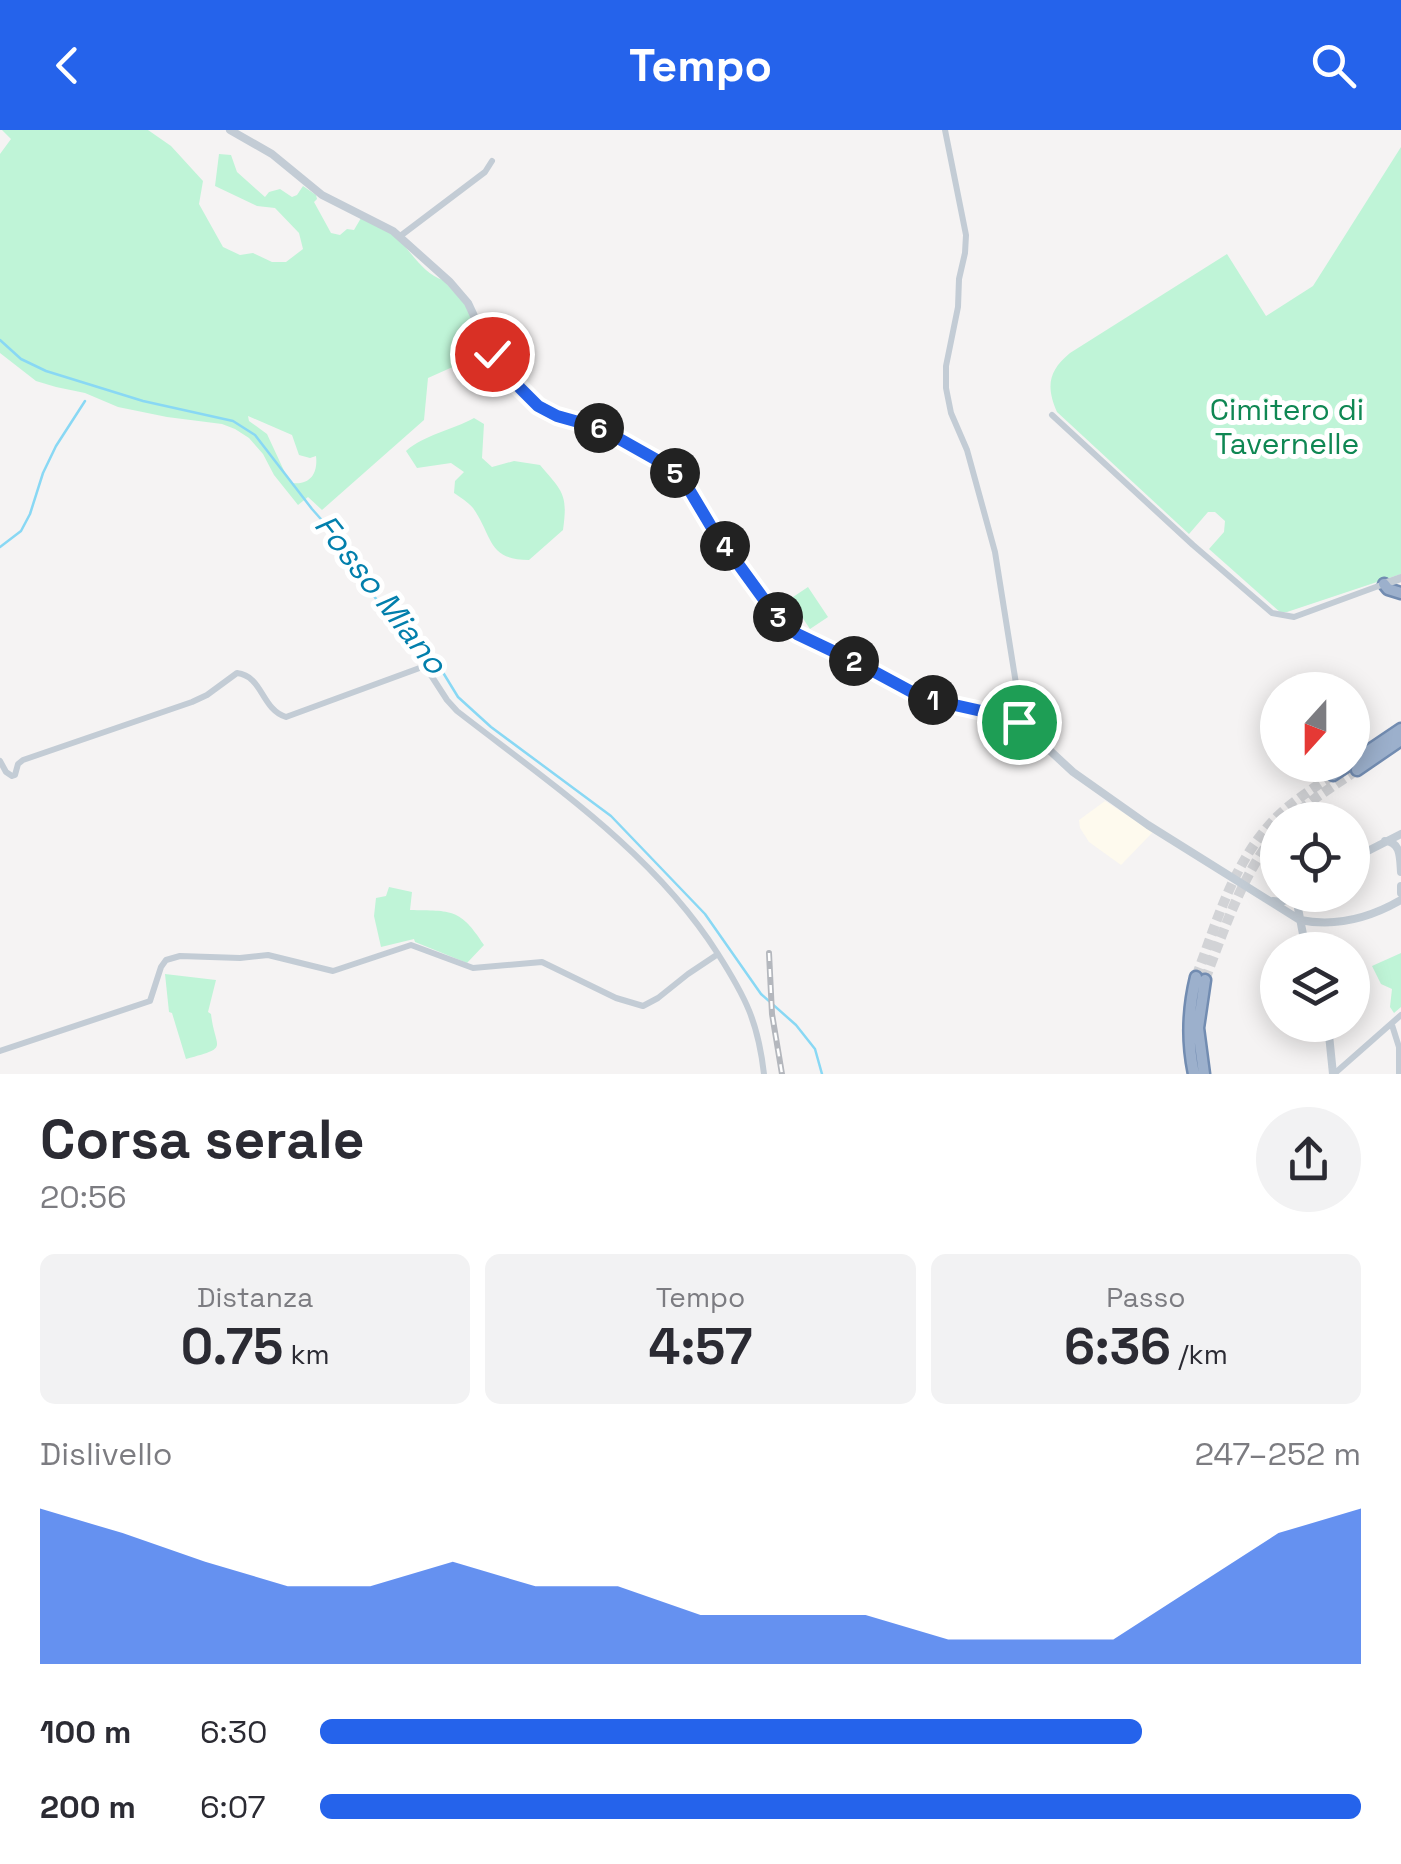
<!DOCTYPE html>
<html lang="it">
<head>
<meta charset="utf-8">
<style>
  body { margin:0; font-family:"Space Grotesk",sans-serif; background:#f2f2f3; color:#2b2b33; height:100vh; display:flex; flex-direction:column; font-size:38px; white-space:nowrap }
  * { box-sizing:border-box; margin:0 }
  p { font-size:32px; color:#7c7c81 }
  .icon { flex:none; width:55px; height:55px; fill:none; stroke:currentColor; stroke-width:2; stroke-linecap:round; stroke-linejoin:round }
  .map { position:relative; height:944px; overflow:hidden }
  .details { display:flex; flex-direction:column; background:#fff; flex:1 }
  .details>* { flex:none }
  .needle { width:65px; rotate:201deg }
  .tools { position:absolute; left:1260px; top:542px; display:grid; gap:20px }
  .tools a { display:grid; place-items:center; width:110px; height:110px; border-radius:50%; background:#fff; box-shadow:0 5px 25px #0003; font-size:50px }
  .pin { position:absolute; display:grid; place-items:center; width:85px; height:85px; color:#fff; margin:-42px; border:5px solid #fff; border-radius:50%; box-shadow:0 2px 10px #0007 }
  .km { position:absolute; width:50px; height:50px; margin:-25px; border-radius:50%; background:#222; color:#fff; font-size:28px; line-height:50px; text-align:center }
  .round { display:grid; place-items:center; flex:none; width:105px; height:105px; border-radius:52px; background:#f2f2f3 }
  .head { display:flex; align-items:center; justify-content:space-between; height:170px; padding:0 40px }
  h1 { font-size:55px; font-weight:700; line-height:75px }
  .metrics { display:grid; grid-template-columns:repeat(3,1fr); gap:15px; height:170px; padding:10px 40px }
  .metrics div { display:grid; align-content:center; border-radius:15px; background:#f2f2f3; text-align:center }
  .metrics b { font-size:50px; font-weight:700 }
  .metrics small { font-size:28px; font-weight:400 }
  .metrics p { font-size:28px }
  .chart { height:280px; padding:20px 40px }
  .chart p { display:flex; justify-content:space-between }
  .chart svg { width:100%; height:180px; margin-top:10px; fill:#2563eb; opacity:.7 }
  ul { padding:0 40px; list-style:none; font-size:32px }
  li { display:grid; grid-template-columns:160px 120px 1fr; align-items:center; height:75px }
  li i { height:25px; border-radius:12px; background:#2563eb }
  header { display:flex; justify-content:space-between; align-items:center; height:130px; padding:0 40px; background:#2563eb; color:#fff; font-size:45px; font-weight:700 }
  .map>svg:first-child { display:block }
</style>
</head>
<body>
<header><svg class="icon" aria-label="back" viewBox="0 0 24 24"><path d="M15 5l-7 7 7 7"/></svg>Tempo<svg class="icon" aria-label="search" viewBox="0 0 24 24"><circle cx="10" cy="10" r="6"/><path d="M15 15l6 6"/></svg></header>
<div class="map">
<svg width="1401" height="944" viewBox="0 0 1401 944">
  <rect width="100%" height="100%" fill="#f5f3f3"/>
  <path fill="#fefaee" d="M1105,671L1153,702L1121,735L1089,712L1080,698L1079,690Z"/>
  <path fill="#bff4d7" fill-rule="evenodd" d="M2,0H148L171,16L203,51L199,74L223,117L240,125L253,123L272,132H286L303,119L299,103L275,78L257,76L215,56L219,24L231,25L237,42L265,67L269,62L280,59L292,67L297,65L303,56L316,65L317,69L314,72L331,103L340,105L347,99L354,100L361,88C372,94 386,99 396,107C411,121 423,144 443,150L466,175L486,222L428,248L424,290L322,380L308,367L298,375L274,345L263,324L249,308L235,299L222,294L167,287L118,277L85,263L56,257L36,251L0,223V24L11,9ZM248,286L292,305L299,325L310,328L316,326C318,342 311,355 293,353L286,345L267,304L249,291Z
    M1401,17V444L1287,482H1280L1209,419L1224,402L1225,391L1215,382H1208L1189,404L1057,282C1046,257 1048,241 1070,223L1227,124L1266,186L1313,156Z
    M474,288L484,294L482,328L492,337L514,331L540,335C563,362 568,364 563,400L529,430C487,430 493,406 473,378C468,372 460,367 454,363L455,351L464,342L451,333L417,338L406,321C424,305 452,300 474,288Z
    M808,457L828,487L810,499L790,469Z
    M389,757L412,762L410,780C452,781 460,778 484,815L467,833L415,812L414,809L381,817L374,786L376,768L386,766Z
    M1401,823V877L1394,883L1390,877L1392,859L1381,854L1372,836Z
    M165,844L216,850L208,882L211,884C215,920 231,917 186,929L172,883L169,882Z"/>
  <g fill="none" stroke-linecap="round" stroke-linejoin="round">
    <path stroke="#89d8f4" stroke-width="2.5" d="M0,210L21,229L46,241L143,271L233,291L255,305L312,379L343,414L364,452L379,473L428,518L458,567L491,597L611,686L705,784L761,864L796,895L815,919L822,944
      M0,417L21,401L30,384L43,343L56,316L85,271"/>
    <path stroke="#d2d3d6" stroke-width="10" stroke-dasharray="10 5" stroke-linecap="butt" d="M1288,690L1317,667L1357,640
      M1196,847C1216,794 1232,736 1271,693C1288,674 1312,659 1333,645
      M1205,850C1225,797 1242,745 1278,700"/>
    <g stroke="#728cb1" stroke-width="15">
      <path id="trunk" d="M1384,454L1388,459L1401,463
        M1352,632L1401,599
        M1357,640L1401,610
        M1333,645L1348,635
        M1194,944C1187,911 1188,880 1196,847
        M1204,944L1198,898L1205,850"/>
    </g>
    <path stroke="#c3ccd5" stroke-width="6" d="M945,0L966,105L965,123L959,149L958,177L946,236V258L951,283L967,320L995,422L1021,585L1019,592
      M399,107L485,42L492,31
      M1052,285L1193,415L1272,483L1294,487L1384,454
      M0,631L6,642L12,646L15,645L18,634L23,630L192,572L207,565L237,543C263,546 261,579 286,587L425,536L447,570L457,581C551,654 654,723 718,824
      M1392,895L1399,917V944
      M0,921L150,871L161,837L166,830L180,826L240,828L268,825L333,841L411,815L473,838L542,832L616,868L643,876L658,868L688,844L718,824C746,868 758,892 764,944
      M1334,944L1401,885"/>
    <path stroke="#c3ccd5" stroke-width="8" d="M230,0L272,24L322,65L393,101L450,152L468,173L492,225L519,258L539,276L557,285L599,298L671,339L687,356L712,398L777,486L797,504L860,534L923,568L1004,586L1019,592L1073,642L1148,695L1300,790C1335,797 1370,788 1401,770
      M1384,454L1401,448
      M1385,711C1401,712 1400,728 1401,742
      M1352,729L1401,704
      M1401,756V763
      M1301,765L1298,778L1306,820
      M1273,771L1281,772L1299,765
      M1328,895L1333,944"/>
    <use href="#trunk" stroke="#9cb0cc" stroke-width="10"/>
    <g stroke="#b4b7bd" stroke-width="6">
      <path id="rail" d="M769,823L772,884L782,944"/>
    </g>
    <use href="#rail" stroke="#fff" stroke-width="2.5" stroke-dasharray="8" stroke-linecap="butt"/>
  </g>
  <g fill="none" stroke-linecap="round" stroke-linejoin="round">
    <g stroke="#fff" stroke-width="20">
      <path id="route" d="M492,224L520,258L538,276L557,286L600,298L671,338L687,356L712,398L776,486L797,504L860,534L923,568L1004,586L1019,592"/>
    </g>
    <use href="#route" stroke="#2563eb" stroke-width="12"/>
  </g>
  <g text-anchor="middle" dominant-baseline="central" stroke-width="10" stroke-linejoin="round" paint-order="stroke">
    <g font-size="30" fill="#0f8753" stroke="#fff">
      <text x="1287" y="279">Cimitero di<tspan x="1287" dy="34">Tavernelle</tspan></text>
    </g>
    <g font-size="32" font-style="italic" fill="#027fac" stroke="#fff">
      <text transform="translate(381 464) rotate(52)">Fosso Miano</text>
    </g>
  </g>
</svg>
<div class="tools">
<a><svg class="needle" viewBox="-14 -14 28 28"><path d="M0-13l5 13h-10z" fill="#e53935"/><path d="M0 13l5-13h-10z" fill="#7c7c81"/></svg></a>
<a><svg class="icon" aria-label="locate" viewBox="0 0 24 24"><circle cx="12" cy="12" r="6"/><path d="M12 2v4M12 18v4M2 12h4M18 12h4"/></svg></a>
<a><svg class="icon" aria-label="layers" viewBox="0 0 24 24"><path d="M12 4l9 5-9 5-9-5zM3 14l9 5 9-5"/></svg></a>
</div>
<div class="pin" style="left:1019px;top:592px;background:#1e9e55"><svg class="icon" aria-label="arrive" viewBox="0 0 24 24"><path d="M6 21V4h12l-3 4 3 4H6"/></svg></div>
<div class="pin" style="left:492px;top:224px;background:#d93025"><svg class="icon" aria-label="check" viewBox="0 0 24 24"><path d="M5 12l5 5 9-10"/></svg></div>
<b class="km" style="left:933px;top:570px">1</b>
<b class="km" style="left:854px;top:531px">2</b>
<b class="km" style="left:778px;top:487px">3</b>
<b class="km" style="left:725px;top:416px">4</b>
<b class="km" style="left:675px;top:343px">5</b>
<b class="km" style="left:599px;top:298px">6</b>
</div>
<section class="details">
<div class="head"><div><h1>Corsa serale</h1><p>20:56</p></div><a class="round"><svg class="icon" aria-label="share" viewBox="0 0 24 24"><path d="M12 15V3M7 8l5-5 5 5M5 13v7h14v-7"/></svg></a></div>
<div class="metrics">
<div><p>Distanza</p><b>0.75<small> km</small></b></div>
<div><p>Tempo</p><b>4:57</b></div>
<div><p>Passo</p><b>6:36<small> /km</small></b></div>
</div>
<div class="chart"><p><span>Dislivello</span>247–252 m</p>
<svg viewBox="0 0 160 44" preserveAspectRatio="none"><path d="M0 44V6L10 12L20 19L30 25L40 25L50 19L60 25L70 25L80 32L90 32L100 32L110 38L120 38L130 38L140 25L150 12L160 6V44z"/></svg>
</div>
<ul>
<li><b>100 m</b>6:30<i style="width:79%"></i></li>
<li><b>200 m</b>6:07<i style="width:100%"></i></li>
</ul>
</section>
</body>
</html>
